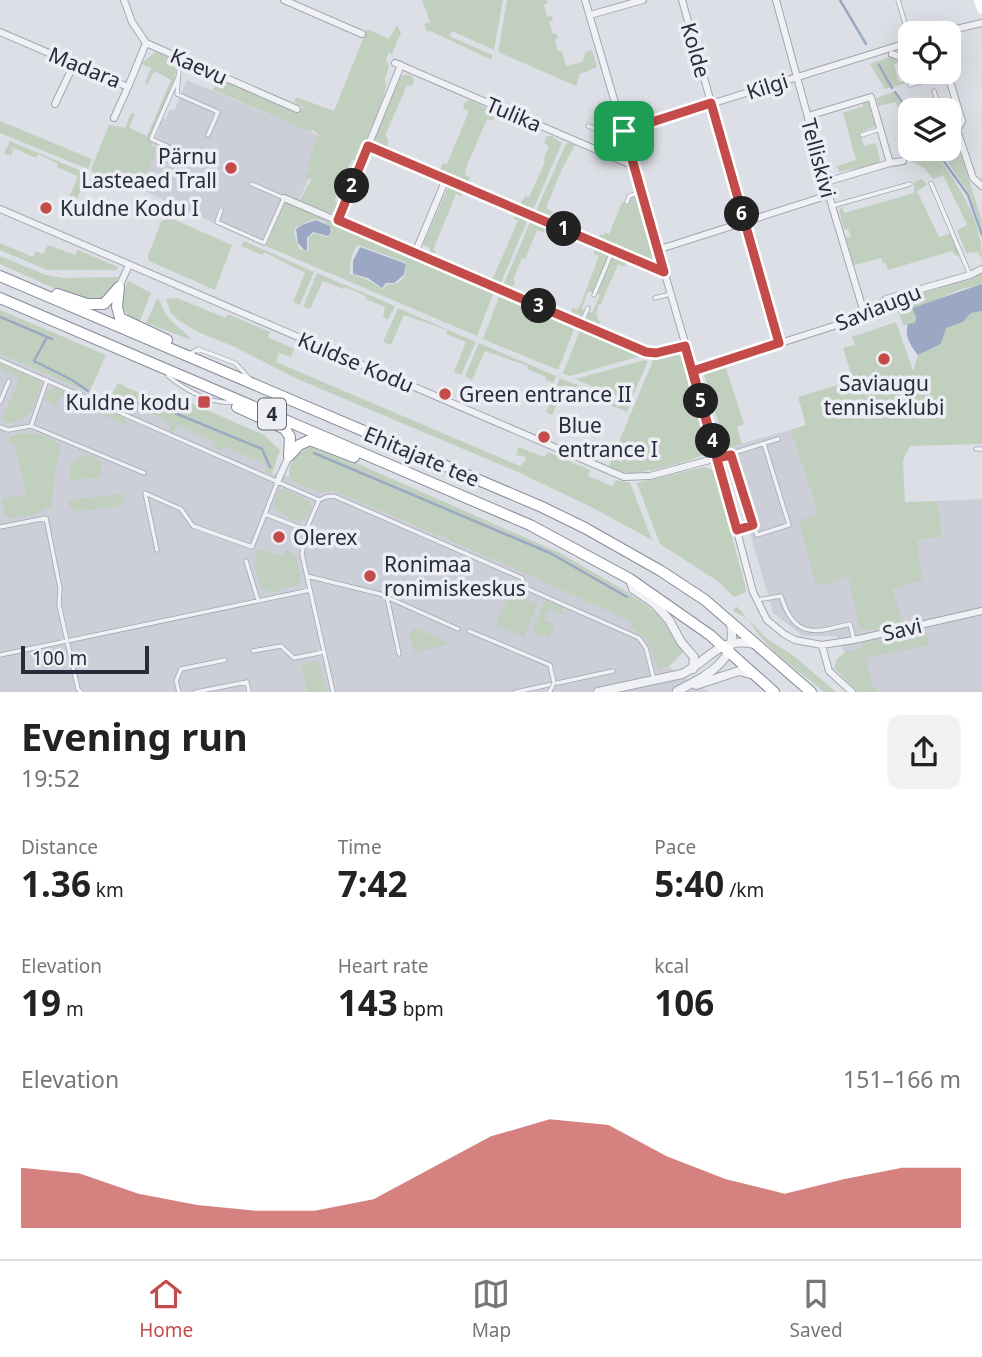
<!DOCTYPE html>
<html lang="en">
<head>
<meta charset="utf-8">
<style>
  body { margin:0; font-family:"Noto Sans",sans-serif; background:#f2f2f2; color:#222; height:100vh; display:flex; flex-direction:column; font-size:26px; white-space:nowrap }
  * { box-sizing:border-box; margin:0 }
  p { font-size:23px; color:#767676 }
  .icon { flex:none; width:38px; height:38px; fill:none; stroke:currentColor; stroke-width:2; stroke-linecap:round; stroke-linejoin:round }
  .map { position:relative; height:692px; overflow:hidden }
  .side { display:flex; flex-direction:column; background:#fff; flex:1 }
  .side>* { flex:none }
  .controls { position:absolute; left:898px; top:21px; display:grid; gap:14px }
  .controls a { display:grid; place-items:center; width:63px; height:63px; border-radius:14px; background:#fff; box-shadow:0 7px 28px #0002; font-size:35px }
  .scale { position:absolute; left:21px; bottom:18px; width:128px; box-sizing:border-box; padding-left:7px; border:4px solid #282c3c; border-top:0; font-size:19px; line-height:24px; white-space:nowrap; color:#282c3c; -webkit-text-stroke:5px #edeef4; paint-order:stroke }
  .pin { position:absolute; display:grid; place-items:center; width:60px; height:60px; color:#fff; margin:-30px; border-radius:14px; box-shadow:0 4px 10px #0006 }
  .km { position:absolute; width:35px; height:35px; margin:-18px; border-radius:50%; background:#222; color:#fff; font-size:19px; line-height:35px; text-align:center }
  .round { display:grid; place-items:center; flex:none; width:74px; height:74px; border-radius:14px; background:#f2f2f2 }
  .headline { display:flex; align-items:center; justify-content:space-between; height:119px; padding:0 21px }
  h1 { font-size:38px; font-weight:700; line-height:52px }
  .stats { display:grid; grid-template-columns:repeat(3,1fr); gap:10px; height:119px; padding:7px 21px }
  .stats div { display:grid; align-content:center }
  .stats b { font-size:35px; font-weight:700 }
  .stats small { font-size:19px; font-weight:400 }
  .stats p { font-size:19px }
  .chart { height:196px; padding:14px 21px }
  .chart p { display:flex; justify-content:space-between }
  .chart svg { width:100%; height:126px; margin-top:7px; fill:#c34c4a; opacity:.7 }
  .dock { display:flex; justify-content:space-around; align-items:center; height:98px; border-top:2px solid #e0e0e0; background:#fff; font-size:19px; color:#767676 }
  .dock a { display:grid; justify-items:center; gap:4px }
  .dock .on { color:#c34c4a }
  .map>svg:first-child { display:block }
</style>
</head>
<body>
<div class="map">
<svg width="982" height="692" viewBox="0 0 982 692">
  <rect width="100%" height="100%" fill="#dddfe6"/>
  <path fill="#ccced8" d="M187,80L327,139L299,200L293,205L284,206L266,247L140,189L158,148L153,145L160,126L158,125L161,117L166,119L170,109L174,111Z
    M0,354L120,407L124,401L171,423L169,429L174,431L177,425L216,443L214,448L221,451L224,446L266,464L265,471L272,474L289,476L292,482L323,493L332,490L536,578L632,622V628L648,641L663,669L669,667L709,692H0Z
    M790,430L818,515L821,586L848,575L892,589L917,540L942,537L938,501L982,499V692H871L852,672L837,636H803L773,613L726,448Z"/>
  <path fill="#c1cfbf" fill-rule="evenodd" d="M422,0H503L494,50L452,31L449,36L492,55V60L430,31L427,32L424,24L430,22Z
    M507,0H546L548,3L544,5L547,17L552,16L553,20L549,22L553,34L556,33L558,38L555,40L558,51H562L566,66L583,62L585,52L592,50L597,67L580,74L576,86L498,52Z
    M397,25L401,33L391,56L390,51L386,59L389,67L385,79L386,87L378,112L356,161L352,160L350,163L335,200L340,205L338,210L332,213L327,212L300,200L311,180L305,177L311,166L307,164L313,151L312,150L319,135L313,130L310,132L213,90L219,77L299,113L303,107L294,102L296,97L334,111L367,29L389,39Z
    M155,52L177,60C177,87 160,115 150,140L153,142L152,146L158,148L139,192L93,173L91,169L109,125L125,128L131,113L135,114L129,128L147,136L171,80L154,71L148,84L145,83L151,68L141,64Z
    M890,57L901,61L894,65L899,82L906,80L907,83L885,89L870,64Z
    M407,74L412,76L414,81L412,86L407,85L385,136L388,138V149L377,145L375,138L398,83L401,76Z
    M893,92L910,116V149H933C956,184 982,216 982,259L978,252L966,253L957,230L967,225L943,175L933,179L924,168L909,160L907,150L910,146L896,102L878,106L876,98Z
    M470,100L496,113L493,121L487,119L466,168L465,175L470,177L466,184L439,172L443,163L447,164L469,111L463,108L465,102Z
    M862,102L869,103L875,126L860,133L864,146L876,143L880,161C870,170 853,168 839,172L837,166L856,160L843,113L863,106Z
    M0,121L92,159L88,169L0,133Z
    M949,131L954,133L982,221V231L970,195L939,149H948Z
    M547,136H552L562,143L532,212L522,208L520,204L525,196L529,197L545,162L543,160L549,146L544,143Z
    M10,141L88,174L73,208L66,205L78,176L57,167L58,164L38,154L36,158L9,146L13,150L11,156L4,153Z
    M569,143L575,145L562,169L546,208L553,212L547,219L535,213L566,144Z
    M922,179L927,185L917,191L939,237L950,234L960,255L956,256L952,251L888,270L886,263H883L881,258L854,265L846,238L851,236L848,229L844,230L839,210L842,207L844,213L914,193V182Z
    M449,185L462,191V196L456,194L433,250L436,251L432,256L429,254L430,248L423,245Z
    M635,196L652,255V260L648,261L599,241L600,234L604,235L605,232L609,234L622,202L628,204L631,197Z
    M285,201L361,237L493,294L477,336L266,246ZM314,219L324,221L332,229L330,235L327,237L314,233L309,237L308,252L299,249L294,232L296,227ZM358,245L405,262C410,275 400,286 387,284L383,289L366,279L350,274C350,263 351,252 358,245Z
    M517,214L528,219L500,285L491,281L490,277L493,278L518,221L513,218Z
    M168,217L232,245L215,290L149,261L148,256L161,222Z
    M531,220L544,226L545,229L544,232L537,230L525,259L522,258L513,280L515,281L512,290L503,286Z
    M244,241L314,272L300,305L293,302L305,273L264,252L262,255L241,246Z
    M0,243L33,257L36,251L43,254L48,245L75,255L78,250L118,267L117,270H47L0,250Z
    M596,248L609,254L594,292L612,255L626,263L625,267L618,264L601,304H599L596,314L598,316L597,320L601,321L597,327L585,321L588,313L593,311L600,295L588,291L582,308L584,311L581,318L571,316L572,308L576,310L580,306L599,256L593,253Z
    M0,256L46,275L63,278L118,277C114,286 112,295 103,299C88,306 18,272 0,264Z
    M982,272V284C976,287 972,286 965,288C948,293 933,304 916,306L915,324L903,325L897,308L886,310L885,307Z
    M317,273L395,306L392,313L389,312L391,313L388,320L383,317L385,307L366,299V296L345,287L343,289L323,281L310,309L303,307Z
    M128,281L151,293L140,320L136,322C118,308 120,301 128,281Z
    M499,297L574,329L558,370L483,339Z
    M177,298L226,318L228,314L270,332L268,337L294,349L291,357L279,353L276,362L520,466L526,460L525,457L516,455L518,447L544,457L548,452L590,470L588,476L612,486L616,480L630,483L652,540L591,507L518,472L295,378L235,347L198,332L178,320L171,313L166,299Z
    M157,299H159C168,326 178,322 191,340L146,323Z
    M398,308L476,342L461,375L454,372L466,342L446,334L447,330L404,315L391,345L383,342Z
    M0,310L106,355L89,393L0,354Z
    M979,310L982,311V444L910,446L903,460L905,502L938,501L942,537L917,540L922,580L892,589L903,622L874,630L860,629L848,576L821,586L815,581L799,521L818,514L790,430L806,425L798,397L853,380L843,348L855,345L852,337L896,322L913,371L918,355L941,344L945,328L963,322L971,313Z
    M580,330L641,356L570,376L563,373Z
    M479,343L556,376L553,383L546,380V377L527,369L528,366L485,351L472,380L465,376Z
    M675,352L683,356L687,366L708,445L707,453C696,460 644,474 630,473C623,473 616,469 609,466L654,358Z
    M645,360L648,361L630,402L575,379Z
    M0,363L40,381L41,384C37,404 28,427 4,422L2,418L20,379L0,369Z
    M725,365L744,424L737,427L742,444L726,448L703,371Z
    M560,378L629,406L627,412L608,404L609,400L565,385L552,415L546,412Z
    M118,383L134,391L184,400L264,435L280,450L272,474L265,472L266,464L225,447L221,451L213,448L216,443L177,425L174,432L169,430L171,423L125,401L121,407L108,402Z
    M56,388L125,417L127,426L60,396L56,406L44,400L48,391Z
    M19,433C34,434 54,433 61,449L54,476L52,506L33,515L9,519L5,515L2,499L26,494L15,445H11L10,437Z
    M312,446L320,447L560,553L622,589L660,615L683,652L669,667L658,669L648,641L632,628L631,622L536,578L332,490L323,493L292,482C283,467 298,451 312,446Z
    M83,455L91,456L102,462L99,478L70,480C68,467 71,460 83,455Z
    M704,467L711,469L715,474L746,589V592L734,597L719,582L660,544L637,483Z
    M284,489L311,502L310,513L306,519L295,521L276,510L273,505L278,491Z
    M121,494L126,502L114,507L76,512L68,504L69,500L75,499Z
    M257,549L282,556L286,549C298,555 301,570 300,584L273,592L264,590C256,578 252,563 257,549Z
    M512,589L516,590L515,595L537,604L524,637L495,625Z
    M545,600L564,607L562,614L549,609L544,620L555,625L549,639L532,632Z
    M736,606L766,638L794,656L836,692H824C801,672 761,647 749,619L733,611Z
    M415,628L449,643L448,644L415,653L409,633Z
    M915,630L922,631L927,635L929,645L866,658L872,685L880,692H858L834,668L837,659L846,652L862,648V643Z
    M318,660L327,691L307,692L301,664Z"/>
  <path fill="#9ba8c4" d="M316,220L330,226L331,232L328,236L313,232L307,238V250L305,251L298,243L296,229L302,225Z
    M360,247L404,263L406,265L404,275L394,283H386L382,288L368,278L353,274V261Z
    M982,284V311L971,313L963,322L946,328L941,344L918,355C911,347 904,335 908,324L915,323L916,317L912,308Z"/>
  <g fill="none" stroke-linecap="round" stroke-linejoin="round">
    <path stroke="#9ba8c4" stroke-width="2.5" d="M840,0L866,44
      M879,65L892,88
      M895,92L910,113
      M935,149L968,195L982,235
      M0,317L52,339
      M47,337L34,361L72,380L88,391
      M112,401L125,399L148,407L170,411L262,449L270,467
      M314,453L550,553L627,597"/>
    <g stroke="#a3a6b0" stroke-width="5">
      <path id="service" d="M898,0L910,40
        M180,60L177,94L218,112L208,135
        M179,75L151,139L194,158
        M910,85L948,74
        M934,91L940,110
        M588,126L599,130L622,123
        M948,127L957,130
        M862,135L880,129
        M931,183L970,275
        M627,202L629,196L641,192
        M832,206L910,184
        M221,210L217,222L264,243L284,198L252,184
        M594,295L613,250
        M655,298L670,294
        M581,324L588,308
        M188,355L198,349L235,363L250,379
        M0,360L319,500L326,497L334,496L522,578L526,588L639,638L646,648L654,680
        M168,376C187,391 211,405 235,402
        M47,380L31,426L144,473
        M0,402L9,381
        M0,427L8,430L31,426
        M976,449H982
        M731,455L753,525L737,530
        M717,458L778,439
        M278,480L265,514L306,530L319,500
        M753,525L757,535L789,525L764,444
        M0,527L46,518L60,588L59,605L78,689L81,692
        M306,530L302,554L333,692
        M157,550L145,493L181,509L193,526L252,547L265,514
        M246,561L258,600
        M307,576L380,594L458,629
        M387,597L399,654
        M757,600L781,596C794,639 814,633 850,624L854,640
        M469,631L550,665L554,683
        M253,651L281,646L294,658L324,652
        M0,655L310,590
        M179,692L176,681L181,669L225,660
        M196,692L247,682L249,692
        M516,692L613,671"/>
    </g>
    <g stroke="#a3a6b0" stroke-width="8">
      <path id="minor" d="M124,0L132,22L146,43L297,109
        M284,0L362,34
        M585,0L711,432L753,592L767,620L784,634L795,640L822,645L854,640L982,611
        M682,0L779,343
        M776,0L832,206L865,316
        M590,15L643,0
        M0,32L128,87L146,43
        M939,33L982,23
        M892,54L901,57L910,54
        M395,63L634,166
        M947,72L962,121L957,130L973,178L982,186
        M55,104L74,64
        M808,116L871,97L890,163
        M114,118L128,87
        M624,131L910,42
        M368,146L664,272
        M826,182L890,163L903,161
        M284,198L646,352L656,353L685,346
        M0,209L624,477L650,476L717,458
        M338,220L401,65
        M657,250L829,195
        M415,253L446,179
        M119,287L129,265
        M693,371L865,316L886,299L970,275L982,269
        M278,480L289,456
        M822,645L829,671L852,692"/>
    </g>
    <g stroke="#a3a6b0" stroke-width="10">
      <path id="tertiary" d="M630,579L633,589L655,604L669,620L681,642L694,657L693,669
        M696,685L739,671L754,675
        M677,691C706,676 741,660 730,621
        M598,692L682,674C710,660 719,636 754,644"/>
    </g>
    <g stroke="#868b9c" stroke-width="12">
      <path id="trunk" d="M0,276L542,507L585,528L661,571L705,600L811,692
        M119,287L117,307L120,318L167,340
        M57,294L87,304H104L119,287
        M0,298L530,525L630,579L710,635L774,692
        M237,407L285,429L290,437L289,456
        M289,456L299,445L310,440L354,457"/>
    </g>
    <use href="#service" stroke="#f0f1f5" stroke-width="3.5"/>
    <use href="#minor" stroke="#f0f1f5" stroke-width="6"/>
    <use href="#tertiary" stroke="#f0f1f5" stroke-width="8"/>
    <path stroke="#fff" stroke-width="10" d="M979,0L982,9"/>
    <use href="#trunk" stroke="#fff" stroke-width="10"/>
    <g stroke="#a3a6b0" stroke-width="5" stroke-linecap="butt">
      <path id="service-bridge" d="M550,691L554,683"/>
    </g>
    <use href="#service-bridge" stroke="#f0f1f5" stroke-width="3.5"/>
  </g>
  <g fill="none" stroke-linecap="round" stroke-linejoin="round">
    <g stroke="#fff" stroke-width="14">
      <path id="route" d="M624,131L664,272L368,146L338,220L646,352L656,353L685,346L737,530L753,525L731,455L717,458L693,371L779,343L711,103L624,131"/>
    </g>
    <use href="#route" stroke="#c34c4a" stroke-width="9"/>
  </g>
  <g fill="#c34c4a" stroke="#edeef4" stroke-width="2.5">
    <circle cx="231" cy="168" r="7"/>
    <circle cx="46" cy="208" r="7"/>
    <circle cx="884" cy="359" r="7"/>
    <circle cx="445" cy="394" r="7"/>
    <rect x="197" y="395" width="14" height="14" rx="3.5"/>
    <circle cx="544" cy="437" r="7"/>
    <circle cx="279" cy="537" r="7"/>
    <circle cx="370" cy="576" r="7"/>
  </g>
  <g text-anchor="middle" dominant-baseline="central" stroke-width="7" stroke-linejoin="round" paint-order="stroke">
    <rect fill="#edeef4" stroke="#636673" stroke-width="2" x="258" y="398.5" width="28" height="31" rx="5"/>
    <g font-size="19" font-weight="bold" fill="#282c3c">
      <text x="272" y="414">4</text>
    </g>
    <g font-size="21" fill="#282c3c" stroke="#edeef4">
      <text transform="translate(696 50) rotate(74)">Kolde</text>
      <text transform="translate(199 66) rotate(24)">Kaevu</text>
      <text transform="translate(85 67) rotate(22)">Madara</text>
      <text transform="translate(767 86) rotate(-18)">Kilgi</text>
      <text transform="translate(514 114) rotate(23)">Tulika</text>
      <text transform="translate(819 158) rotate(75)">Telliskivi</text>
      <text transform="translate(878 307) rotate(-22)">Saviaugu</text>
      <text transform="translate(356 362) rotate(23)">Kuldse Kodu</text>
      <text transform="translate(422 456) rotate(23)">Ehitajate tee</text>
      <text transform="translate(902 629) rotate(-13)">Savi</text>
    </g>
    <g font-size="21" fill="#282c3c" stroke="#edeef4" text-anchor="start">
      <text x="217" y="156" text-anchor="end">Pärnu<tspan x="217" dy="24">Lasteaed Trall</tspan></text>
      <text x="60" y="208">Kuldne Kodu I</text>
      <text x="884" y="383" text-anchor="middle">Saviaugu<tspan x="884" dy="24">tenniseklubi</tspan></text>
      <text x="459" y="394">Green entrance II</text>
      <text x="190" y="402" text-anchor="end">Kuldne kodu</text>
      <text x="558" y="425">Blue<tspan x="558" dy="24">entrance I</tspan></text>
      <text x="293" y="537">Olerex</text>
      <text x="384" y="564">Ronimaa<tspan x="384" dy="24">ronimiskeskus</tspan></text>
    </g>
  </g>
</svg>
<div class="controls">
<a><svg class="icon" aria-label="locate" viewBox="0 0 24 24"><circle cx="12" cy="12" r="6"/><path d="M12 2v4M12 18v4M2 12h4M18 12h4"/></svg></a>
<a><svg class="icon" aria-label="layers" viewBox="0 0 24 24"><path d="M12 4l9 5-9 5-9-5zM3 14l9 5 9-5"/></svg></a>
</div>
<div class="scale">100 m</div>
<div class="pin" style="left:624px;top:131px;background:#1e9e55"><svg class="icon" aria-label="arrive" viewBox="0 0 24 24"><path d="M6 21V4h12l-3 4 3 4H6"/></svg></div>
<b class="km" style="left:564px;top:229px">1</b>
<b class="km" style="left:352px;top:186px">2</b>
<b class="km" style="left:539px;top:306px">3</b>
<b class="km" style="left:713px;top:441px">4</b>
<b class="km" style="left:701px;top:401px">5</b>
<b class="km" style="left:742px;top:214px">6</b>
</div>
<section class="side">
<div class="headline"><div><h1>Evening run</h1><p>19:52</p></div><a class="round"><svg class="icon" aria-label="share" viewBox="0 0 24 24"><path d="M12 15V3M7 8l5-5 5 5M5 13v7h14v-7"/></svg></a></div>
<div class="stats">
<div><p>Distance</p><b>1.36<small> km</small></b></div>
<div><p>Time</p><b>7:42</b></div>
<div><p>Pace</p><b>5:40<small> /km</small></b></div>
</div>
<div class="stats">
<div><p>Elevation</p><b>19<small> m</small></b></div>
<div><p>Heart rate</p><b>143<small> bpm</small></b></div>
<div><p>kcal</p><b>106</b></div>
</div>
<div class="chart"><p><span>Elevation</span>151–166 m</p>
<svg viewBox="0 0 160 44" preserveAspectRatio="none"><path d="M0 44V23L10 25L20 32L30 36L40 38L50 38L60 34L70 23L80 12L90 6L100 8L110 19L120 27L130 32L140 27L150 23L160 23V44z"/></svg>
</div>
</section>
<nav class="dock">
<a class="on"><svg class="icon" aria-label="home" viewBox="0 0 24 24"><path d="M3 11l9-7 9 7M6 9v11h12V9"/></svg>Home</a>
<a><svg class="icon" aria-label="map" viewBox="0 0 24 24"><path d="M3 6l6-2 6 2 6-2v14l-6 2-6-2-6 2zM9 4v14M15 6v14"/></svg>Map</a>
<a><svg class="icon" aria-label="saved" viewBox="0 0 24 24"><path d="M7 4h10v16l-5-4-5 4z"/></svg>Saved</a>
</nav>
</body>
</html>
